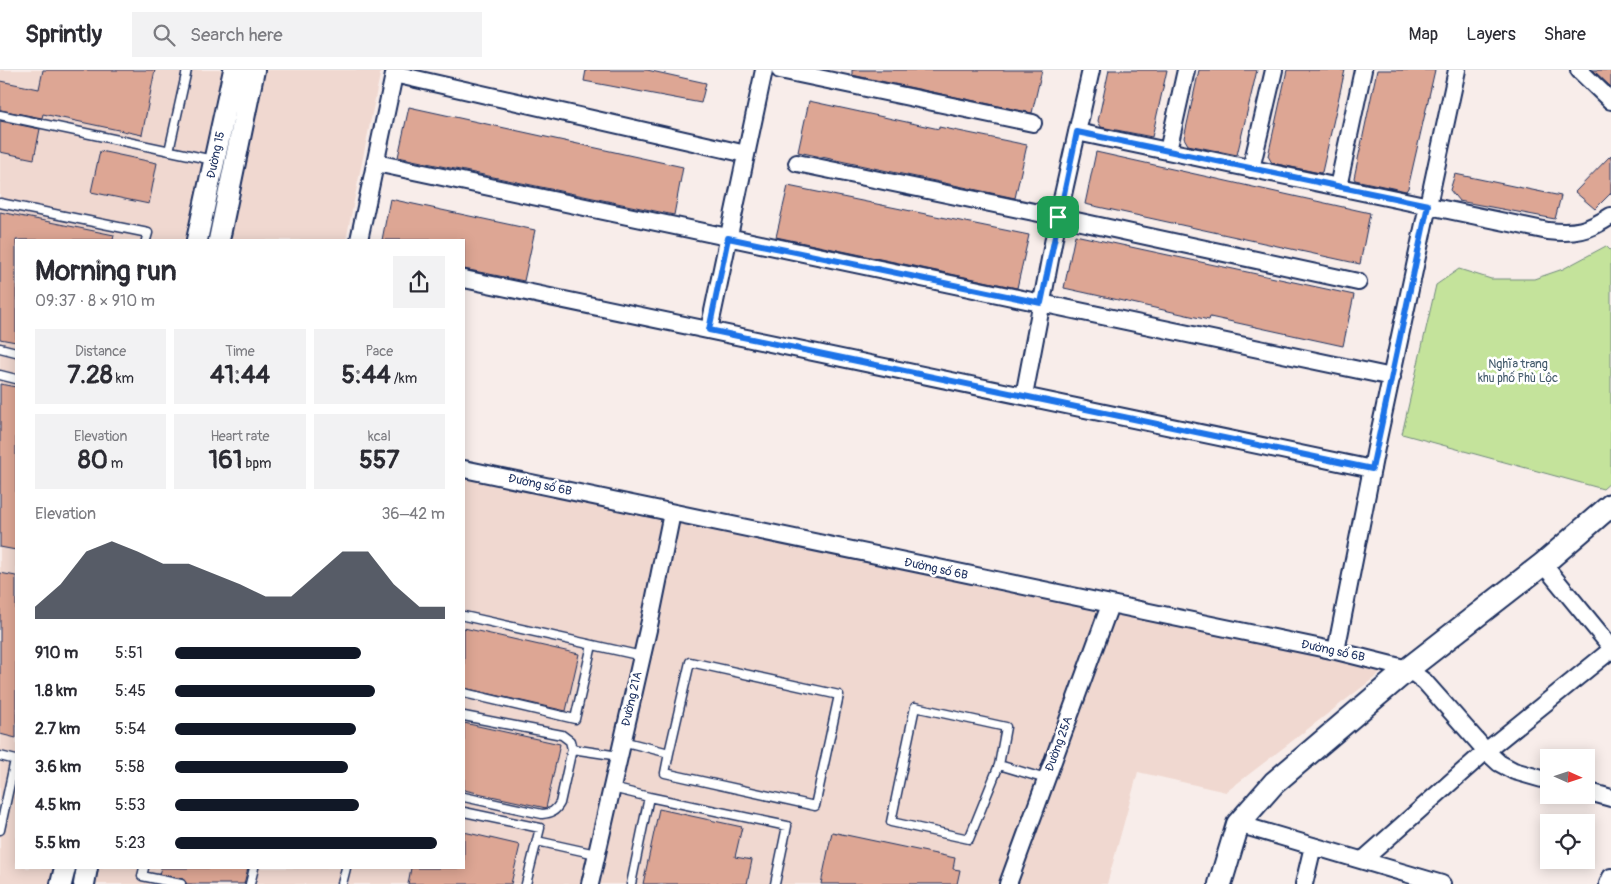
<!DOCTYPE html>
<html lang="en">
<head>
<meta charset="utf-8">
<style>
  body { margin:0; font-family:Pangolin,sans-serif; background:#f2f2f3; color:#2b2b33; height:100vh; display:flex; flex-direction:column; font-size:19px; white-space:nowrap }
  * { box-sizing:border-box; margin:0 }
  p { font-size:16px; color:#7c7c81 }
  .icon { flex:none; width:28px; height:28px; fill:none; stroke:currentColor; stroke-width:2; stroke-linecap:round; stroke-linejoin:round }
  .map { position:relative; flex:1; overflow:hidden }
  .details { position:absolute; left:15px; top:169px; width:450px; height:630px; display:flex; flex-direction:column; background:#fff; border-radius:0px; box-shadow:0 2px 12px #0003 }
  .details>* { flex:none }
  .needle { width:32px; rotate:93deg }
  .fabs { position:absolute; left:1540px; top:679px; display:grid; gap:10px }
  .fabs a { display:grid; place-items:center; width:55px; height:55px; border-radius:0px; background:#fff; box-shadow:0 2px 12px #0003; font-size:25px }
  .pin { position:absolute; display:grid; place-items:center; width:42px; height:42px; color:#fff; margin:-21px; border-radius:10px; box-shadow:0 2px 8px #0006 }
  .round { display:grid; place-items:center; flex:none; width:52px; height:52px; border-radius:0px; background:#f2f2f3 }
  .summary { display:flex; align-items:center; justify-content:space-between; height:85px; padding:0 20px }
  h1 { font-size:28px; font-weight:800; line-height:38px }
  .figures { display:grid; grid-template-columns:repeat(3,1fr); gap:8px; height:85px; padding:5px 20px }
  .figures div { display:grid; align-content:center; border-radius:0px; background:#f2f2f3; text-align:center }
  .figures b { font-size:25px; font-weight:800 }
  .figures small { font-size:14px; font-weight:400 }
  .figures p { font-size:14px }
  .chart { height:140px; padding:10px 20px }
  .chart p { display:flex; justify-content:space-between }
  .chart svg { width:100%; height:90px; margin-top:5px; fill:#111827; opacity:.7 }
  ul { padding:0 20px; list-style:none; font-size:16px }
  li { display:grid; grid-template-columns:80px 60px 1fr; align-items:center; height:38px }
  li i { height:12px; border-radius:6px; background:#111827 }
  header { display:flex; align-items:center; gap:30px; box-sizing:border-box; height:70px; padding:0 25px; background:#fff; border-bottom:1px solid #e1e1e2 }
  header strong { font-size:24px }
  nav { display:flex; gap:28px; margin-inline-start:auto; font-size:18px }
  .search { width:350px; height:45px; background:#f2f2f3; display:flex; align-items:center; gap:12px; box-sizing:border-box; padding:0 18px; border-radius:0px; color:#7c7c81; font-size:19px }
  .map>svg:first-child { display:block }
</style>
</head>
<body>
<header>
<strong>Sprintly</strong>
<div class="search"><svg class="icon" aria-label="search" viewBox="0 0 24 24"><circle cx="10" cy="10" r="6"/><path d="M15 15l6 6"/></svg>Search here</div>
<nav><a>Map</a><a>Layers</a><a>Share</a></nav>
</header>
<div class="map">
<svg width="1611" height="814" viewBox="0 0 1611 814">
  <rect width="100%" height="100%" fill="#f8edea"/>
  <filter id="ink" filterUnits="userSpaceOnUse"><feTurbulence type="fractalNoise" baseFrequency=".02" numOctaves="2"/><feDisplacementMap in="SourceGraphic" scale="10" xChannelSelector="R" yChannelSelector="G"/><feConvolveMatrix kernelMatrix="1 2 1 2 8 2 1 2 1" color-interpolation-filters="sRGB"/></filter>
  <g filter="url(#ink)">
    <path fill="#f0d8d0" d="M0,0H381L346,170H16V798H464V402L1387,598L1226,722L1138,702L1107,814H0Z"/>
    <path fill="#c4e39b" stroke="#70897c" d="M1606,176L1611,181V412L1603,419L1402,364L1436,215L1459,199L1491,209H1534L1563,199Z"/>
    <path fill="#dda694" stroke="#1b2f5e" d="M43,0H155L142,65L43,44L42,48L0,40V11L39,19Z
      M586,0H647L706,13L701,33L584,11Z
      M852,0H1042L1032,43L852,5Z
      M1109,0H1167L1152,67L1101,57L1098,51Z
      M1199,0H1257L1237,85L1188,75L1184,68Z
      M1287,0H1345L1322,102L1320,103L1272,93L1268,86Z
      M1377,0H1435L1408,118L1406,121L1355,110L1354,108Z
      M1593,0H1611V17Z
      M809,31L939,59V57L1027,75L1015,128L798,82Z
      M409,37L683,97L674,145L398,87Z
      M0,51L40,59L34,89L0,82Z
      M100,81L157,93L149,134L91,122Z
      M1096,82L1370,143L1360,194L1085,134Z
      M1611,85V123L1595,139L1575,122Z
      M1455,104L1561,126L1555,149L1459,131L1450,120Z
      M788,116L1029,165L1017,218L776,167Z
      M390,129L535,160L524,211L464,199V170H382Z
      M0,142L114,165L113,170H16V272L0,269Z
      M1075,165L1354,225L1343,276L1210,247L1209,250L1064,218Z
      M0,314L16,317V480L0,477Z
      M0,503L16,506V668L0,664Z
      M464,558L579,584L566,641L464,618Z
      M464,653L560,674L546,738L464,720Z
      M659,739L742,757L735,787L752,790L747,814H643Z
      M464,762L520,775L511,814H408L411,798H464Z
      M832,762L955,788L953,799L960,800L957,814H821Z
      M161,798H248L244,814H187L183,809L159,804Z"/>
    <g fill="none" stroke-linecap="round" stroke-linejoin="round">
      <g stroke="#1b2f5e" stroke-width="11">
        <path id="service" d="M0,45L213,90
          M169,81L187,0
          M0,133L148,163L146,170
          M0,278L16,282
          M0,305L16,309
          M464,546L642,586
          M464,623L575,649L592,575
          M464,646L562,665L570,671L572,679L619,686
          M622,671L669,683L690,592L839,625L815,736L665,703L669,683
          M0,686L16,690
          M999,695L969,769L891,752L915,637L1006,657L999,695L1046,709
          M612,718L649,727L631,814
          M464,727L542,744C551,743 555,742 560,733L572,679
          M649,727L787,756L775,814
          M464,742L540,758L526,814
          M0,760L15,690
          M537,771L596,784
          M144,798L142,806L181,814
          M250,814L254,798
          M342,814L346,798"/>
      </g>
      <g stroke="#1b2f5e" stroke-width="20">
        <path id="minor" d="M780,0L1033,53
          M1579,0L1611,31
          M394,4L746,84
          M1077,62L1548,161C1575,164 1588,161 1611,146
          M1168,81L1186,0
          M376,93L1392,307
          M797,93L1058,147L1358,212
          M1251,99L1274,0
          M1338,117L1363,0
          M359,170L395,0
          M464,209L1372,399
          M709,260L764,0
          M1024,326L1058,147L1091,0
          M464,399L1336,581L1408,599L1425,612L1486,681L1499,693L1514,701L1549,711
          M1543,494L1611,577
          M1336,581L1376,378L1457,0
          M1586,721L1611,728
          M1238,754L1442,814
          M1363,790L1486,681L1611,580
          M590,814L650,551L672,443
          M1008,814L1110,535
          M1304,814L1313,776
          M1608,814L1611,807"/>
      </g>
      <g stroke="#1b2f5e" stroke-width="24">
        <path id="tertiary" d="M197,170L234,0
          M219,170L254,0
          M61,814L65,798
          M84,814L87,798"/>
      </g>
      <g stroke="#1b2f5e" stroke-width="26">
        <path id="secondary" d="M1220,814L1238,754L1274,713L1408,599L1543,494L1611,435"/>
      </g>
      <use href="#service" stroke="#fff" stroke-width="8"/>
      <use href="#minor" stroke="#fff" stroke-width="16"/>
      <use href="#tertiary" stroke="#fff" stroke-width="20"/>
      <use href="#secondary" stroke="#fff" stroke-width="22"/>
    </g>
  </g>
  <g fill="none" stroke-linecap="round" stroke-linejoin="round" filter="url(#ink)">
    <g stroke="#fff" stroke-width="10">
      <path id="route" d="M1077,62L1428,135L1372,399L709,260L728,168L1041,233Z"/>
    </g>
    <use href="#route" stroke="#1a73e8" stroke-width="6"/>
  </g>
  <g text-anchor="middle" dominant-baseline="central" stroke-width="5" stroke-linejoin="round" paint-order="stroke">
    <g font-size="12" fill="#1b2f5e" stroke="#fff">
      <text transform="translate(216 85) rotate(-78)">Đường 15</text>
      <text transform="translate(540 415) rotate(12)">Đường số 6B</text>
      <text transform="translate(936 499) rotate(12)">Đường số 6B</text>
      <text transform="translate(1333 581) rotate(12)">Đường số 6B</text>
      <text transform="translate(632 629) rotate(-77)">Đường 21A</text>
      <text transform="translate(1059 674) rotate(-70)">Đường 25A</text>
    </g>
    <g font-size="12" fill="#455c6d" stroke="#fff">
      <text x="1518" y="294">Nghĩa trang<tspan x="1518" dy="14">khu phố Phù Lộc</tspan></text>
    </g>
  </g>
</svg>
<div class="fabs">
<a><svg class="needle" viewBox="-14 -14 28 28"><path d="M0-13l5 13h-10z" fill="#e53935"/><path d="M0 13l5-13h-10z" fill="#7c7c81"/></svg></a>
<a><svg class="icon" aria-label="locate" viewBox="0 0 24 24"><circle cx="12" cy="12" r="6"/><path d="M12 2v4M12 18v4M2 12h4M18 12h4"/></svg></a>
</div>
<div class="pin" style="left:1058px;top:147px;background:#1e9e55"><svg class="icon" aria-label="arrive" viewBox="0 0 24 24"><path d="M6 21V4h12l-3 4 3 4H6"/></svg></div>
<section class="details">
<div class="summary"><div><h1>Morning run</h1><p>09:37 · 8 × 910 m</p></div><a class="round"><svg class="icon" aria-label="share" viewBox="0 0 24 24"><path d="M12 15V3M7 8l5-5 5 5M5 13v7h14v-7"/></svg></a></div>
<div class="figures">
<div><p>Distance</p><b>7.28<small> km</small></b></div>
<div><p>Time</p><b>41:44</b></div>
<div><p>Pace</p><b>5:44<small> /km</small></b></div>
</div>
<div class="figures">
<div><p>Elevation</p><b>80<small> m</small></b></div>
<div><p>Heart rate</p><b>161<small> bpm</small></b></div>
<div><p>kcal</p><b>557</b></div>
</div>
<div class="chart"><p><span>Elevation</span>36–42 m</p>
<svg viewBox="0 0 160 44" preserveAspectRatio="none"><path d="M0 44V38L10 27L20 11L30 6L40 11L50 17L60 17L70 22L80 27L90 33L100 33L110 22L120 11L130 11L140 27L150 38L160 38V44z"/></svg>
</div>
<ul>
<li><b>910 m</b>5:51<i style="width:69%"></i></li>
<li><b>1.8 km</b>5:45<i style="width:74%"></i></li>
<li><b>2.7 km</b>5:54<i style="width:67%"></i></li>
<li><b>3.6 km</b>5:58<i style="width:64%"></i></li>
<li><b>4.5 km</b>5:53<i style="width:68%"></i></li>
<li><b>5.5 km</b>5:23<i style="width:97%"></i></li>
</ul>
</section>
</div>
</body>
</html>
